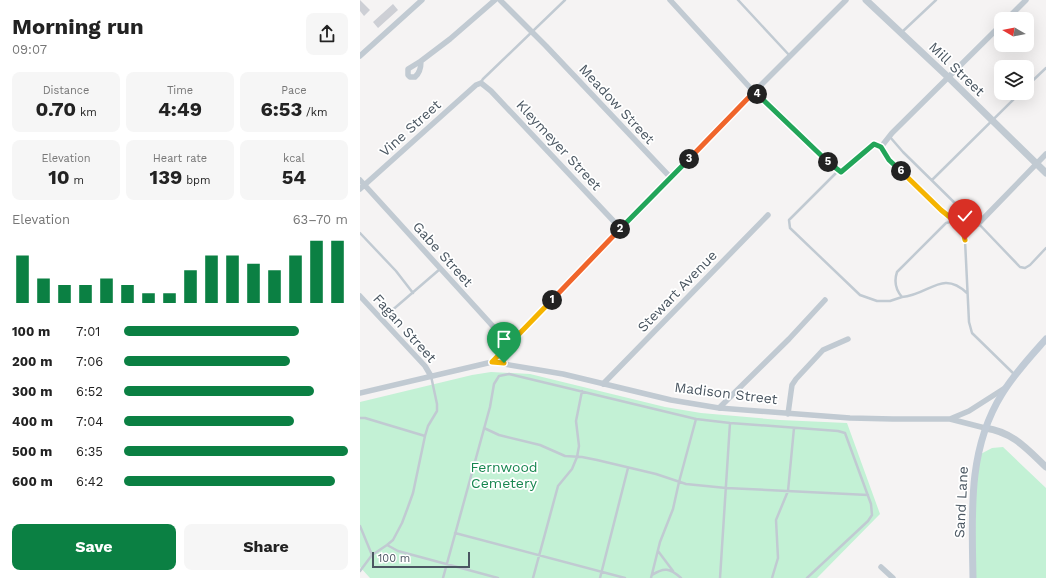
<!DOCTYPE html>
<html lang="en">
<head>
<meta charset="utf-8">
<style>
  body { margin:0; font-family:"Work Sans",sans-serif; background:#f6f6f6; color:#222; height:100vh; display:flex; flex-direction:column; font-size:15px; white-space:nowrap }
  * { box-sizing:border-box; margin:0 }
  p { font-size:13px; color:#767676 }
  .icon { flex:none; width:22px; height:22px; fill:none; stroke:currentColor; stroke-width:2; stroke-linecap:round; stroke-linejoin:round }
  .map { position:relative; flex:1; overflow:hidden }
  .details { display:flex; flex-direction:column; background:#fff; width:360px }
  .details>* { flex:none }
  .needle { width:26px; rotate:279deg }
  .fabs { position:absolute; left:634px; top:12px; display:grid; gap:8px }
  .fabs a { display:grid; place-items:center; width:40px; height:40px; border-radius:8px; background:#fff; box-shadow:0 4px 16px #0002; font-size:20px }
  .scale { position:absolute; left:12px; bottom:10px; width:98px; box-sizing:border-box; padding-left:4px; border:2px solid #4a5661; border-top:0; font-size:11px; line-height:14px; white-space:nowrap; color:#4a5661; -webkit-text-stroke:3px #fff; paint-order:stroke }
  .pin { position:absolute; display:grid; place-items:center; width:34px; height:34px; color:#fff; margin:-41px -17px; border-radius:50% 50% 50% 0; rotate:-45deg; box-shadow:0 0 4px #0007 }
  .pin .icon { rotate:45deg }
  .km { position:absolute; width:20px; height:20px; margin:-10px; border-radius:50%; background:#222; color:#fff; font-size:11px; line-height:20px; text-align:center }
  .round { display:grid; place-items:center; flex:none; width:42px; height:42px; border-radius:8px; background:#f6f6f6 }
  .head { display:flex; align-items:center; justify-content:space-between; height:68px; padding:0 12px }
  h1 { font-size:22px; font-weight:700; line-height:30px }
  .metrics { display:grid; grid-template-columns:repeat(3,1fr); gap:6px; height:68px; padding:4px 12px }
  .metrics div { display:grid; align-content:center; border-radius:8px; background:#f6f6f6; text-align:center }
  .metrics b { font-size:20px; font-weight:700 }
  .metrics small { font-size:11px; font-weight:400 }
  .metrics p { font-size:11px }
  .chart { height:112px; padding:8px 12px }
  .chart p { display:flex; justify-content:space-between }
  .chart svg { width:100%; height:72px; margin-top:4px; stroke:#0b8043; stroke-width:6 }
  .action { display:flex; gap:8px; margin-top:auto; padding:8px 12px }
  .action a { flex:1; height:46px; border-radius:8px; background:#0b8043; color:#fff; font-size:16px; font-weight:700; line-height:46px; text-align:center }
  .action a+a { background:#f6f6f6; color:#222 }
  ul { padding:0 12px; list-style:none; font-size:13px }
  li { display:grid; grid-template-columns:64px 48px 1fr; align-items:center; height:30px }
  li i { height:10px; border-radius:5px; background:#0b8043 }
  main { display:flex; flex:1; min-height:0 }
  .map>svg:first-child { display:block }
</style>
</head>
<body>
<main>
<section class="details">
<div class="head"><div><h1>Morning run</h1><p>09:07</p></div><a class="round"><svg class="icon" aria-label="share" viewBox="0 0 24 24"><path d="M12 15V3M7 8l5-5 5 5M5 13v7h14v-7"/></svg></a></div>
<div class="metrics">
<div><p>Distance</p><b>0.70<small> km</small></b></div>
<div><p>Time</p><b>4:49</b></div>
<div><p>Pace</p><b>6:53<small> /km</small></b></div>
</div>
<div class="metrics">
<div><p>Elevation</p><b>10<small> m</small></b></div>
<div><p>Heart rate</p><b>139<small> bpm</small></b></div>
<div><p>kcal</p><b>54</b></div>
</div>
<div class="chart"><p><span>Elevation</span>63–70 m</p>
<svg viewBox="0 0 160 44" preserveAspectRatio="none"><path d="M5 44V15M15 44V29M25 44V33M35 44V33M45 44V29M55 44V33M65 44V38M75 44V38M85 44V24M95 44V15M105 44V15M115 44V20M125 44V24M135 44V15M145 44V6M155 44V6"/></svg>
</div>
<ul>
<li><b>100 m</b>7:01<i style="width:78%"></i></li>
<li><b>200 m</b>7:06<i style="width:74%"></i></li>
<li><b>300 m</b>6:52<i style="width:85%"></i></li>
<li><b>400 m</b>7:04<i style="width:76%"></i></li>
<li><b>500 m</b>6:35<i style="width:100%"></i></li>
<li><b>600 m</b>6:42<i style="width:94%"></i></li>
</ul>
<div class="action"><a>Save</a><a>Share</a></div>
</section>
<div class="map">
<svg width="686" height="578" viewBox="0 0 686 578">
  <rect width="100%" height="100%" fill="#f5f3f3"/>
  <path fill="#c3f1d5" d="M131,372L170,374L305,407L341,413L420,420L487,423L520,514L457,578H10L0,567V402L112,375Z
    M643,447L686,488V578H614L617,456L632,448Z"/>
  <path fill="#cdcfd5" d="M0,0L10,10L4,16L0,11Z
    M33,4L38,10L18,28L13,22Z"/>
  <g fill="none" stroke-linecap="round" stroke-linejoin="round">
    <path stroke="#c1cad2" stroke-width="2.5" d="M378,0L430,56
      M542,32L576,0
      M121,82L123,79L205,0
      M667,86L686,68
      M530,137L543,152L606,214L616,221L660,267L665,268L670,265L686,248
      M472,166L481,172L515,144C524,149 524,155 531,162C551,182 572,203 595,221
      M479,170L429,220L430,228L500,295L517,301H530L542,297
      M572,180L660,93
      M0,233L36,271L53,293
      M607,293C582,269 569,295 542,297C535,289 534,281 537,272L586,223L595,221L602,227L605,240L609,322L612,333L655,375
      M22,319L80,269
      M0,418H5L65,436
      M124,428L139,435L180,445L205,456L222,457L237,460L296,474L326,484L366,488L508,495
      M0,526L12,555
      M95,533L265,578
      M27,545L38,551L138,578
      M298,551L313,571
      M0,571L12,555L27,545L33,540L42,523L48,507L53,493L65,436L68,426L77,411V404L71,376
      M292,575C304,567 310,568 321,578
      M83,578L130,407L134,384L139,376L149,374L336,419L370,423L478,431L485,433L511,504L512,515L508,521L447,578
      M173,578L198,486L212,469L217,457L219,446L216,421L222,391
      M240,578L268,468
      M291,578L300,542L313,509L319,482L336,419
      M360,578L370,423
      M412,578L418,558L416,520L428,491L434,428"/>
    <path stroke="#c1cad2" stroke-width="5.5" d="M140,0L186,46L311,178
      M310,0L394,92L472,166
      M647,19L666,0
      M0,56L62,0
      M61,61L90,39L135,0
      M61,61C61,67 60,73 55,77H50L48,75V69Z
      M521,147L532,133L641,25
      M0,180L149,344
      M0,189L116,85L121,83L131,91L261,229
      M618,224L686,154
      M0,296L65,366L71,376
      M132,362L394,92L486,0
      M243,384L408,215
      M0,393L132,362L203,374L311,400L359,408L490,418L533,419H590L625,428
      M359,408L429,339L465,300
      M428,414L431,392L432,385L436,379L463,350L488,339
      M590,419L609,411L645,388
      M521,567L533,578"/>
    <path stroke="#c1cad2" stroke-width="7" d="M506,0L588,77L686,173
      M625,428C653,432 667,449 686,467"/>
    <path stroke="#c1cbd6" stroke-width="7" d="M613,578C612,515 607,450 642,394C654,374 670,357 686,339"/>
  </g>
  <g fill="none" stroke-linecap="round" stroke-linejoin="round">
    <g stroke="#fff" stroke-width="8">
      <path id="split-1" d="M144,363L132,362L192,300"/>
    </g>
    <g stroke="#fff" stroke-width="8">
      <path id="split-2" d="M192,300L260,229"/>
    </g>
    <g stroke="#fff" stroke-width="8">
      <path id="split-3" d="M260,229L329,159"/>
    </g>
    <g stroke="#fff" stroke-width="8">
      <path id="split-4" d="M329,159L394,92L397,94"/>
    </g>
    <g stroke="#fff" stroke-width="8">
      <path id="split-5" d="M397,94L468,162"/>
    </g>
    <g stroke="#fff" stroke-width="8">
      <path id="split-6" d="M468,162L481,172L514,144L521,147L529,160L541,171"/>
    </g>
    <g stroke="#fff" stroke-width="8">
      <path id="split-7" d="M541,171L581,210L602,227L605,240"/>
    </g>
    <use href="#split-1" stroke="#f5b400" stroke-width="5"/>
    <use href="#split-2" stroke="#f0652b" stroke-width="5"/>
    <use href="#split-3" stroke="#22a559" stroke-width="5"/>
    <use href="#split-4" stroke="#f0652b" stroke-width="5"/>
    <use href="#split-5" stroke="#22a559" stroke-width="5"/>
    <use href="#split-6" stroke="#22a559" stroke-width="5"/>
    <use href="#split-7" stroke="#f5b400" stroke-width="5"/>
  </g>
  <g text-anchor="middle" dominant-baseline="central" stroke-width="3.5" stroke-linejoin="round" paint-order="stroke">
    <g font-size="14" fill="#4a5661" stroke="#fff">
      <text transform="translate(597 69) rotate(44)">Mill Street</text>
      <text transform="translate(257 104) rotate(47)">Meadow Street</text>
      <text transform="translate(50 128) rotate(-42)">Vine Street</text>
      <text transform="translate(199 145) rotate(47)">Kleymeyer Street</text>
      <text transform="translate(83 254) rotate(48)">Gabe Street</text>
      <text transform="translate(317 291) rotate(-46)">Stewart Avenue</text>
      <text transform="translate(45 328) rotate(48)">Fagan Street</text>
      <text transform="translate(366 393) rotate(7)">Madison Street</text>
      <text transform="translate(601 502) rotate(-87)">Sand Lane</text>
    </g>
    <g font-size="14" fill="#17864f" stroke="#fff">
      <text x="144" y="467">Fernwood<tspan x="144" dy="16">Cemetery</tspan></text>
    </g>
  </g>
</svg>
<div class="fabs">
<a><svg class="needle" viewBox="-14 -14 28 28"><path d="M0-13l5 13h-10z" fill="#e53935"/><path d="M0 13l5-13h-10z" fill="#767676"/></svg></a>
<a><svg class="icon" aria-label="layers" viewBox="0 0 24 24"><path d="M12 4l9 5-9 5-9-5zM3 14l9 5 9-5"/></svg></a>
</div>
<div class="scale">100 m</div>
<div class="pin" style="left:144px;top:363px;background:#1e9e55"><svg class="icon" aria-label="arrive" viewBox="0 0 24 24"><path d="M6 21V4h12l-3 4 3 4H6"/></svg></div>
<div class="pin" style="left:605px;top:240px;background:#d93025"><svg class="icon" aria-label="check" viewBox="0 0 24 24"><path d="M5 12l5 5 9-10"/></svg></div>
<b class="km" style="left:192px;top:300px">1</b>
<b class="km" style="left:260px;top:229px">2</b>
<b class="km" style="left:329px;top:159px">3</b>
<b class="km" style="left:397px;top:94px">4</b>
<b class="km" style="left:468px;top:162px">5</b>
<b class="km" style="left:541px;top:171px">6</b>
</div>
</main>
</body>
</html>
